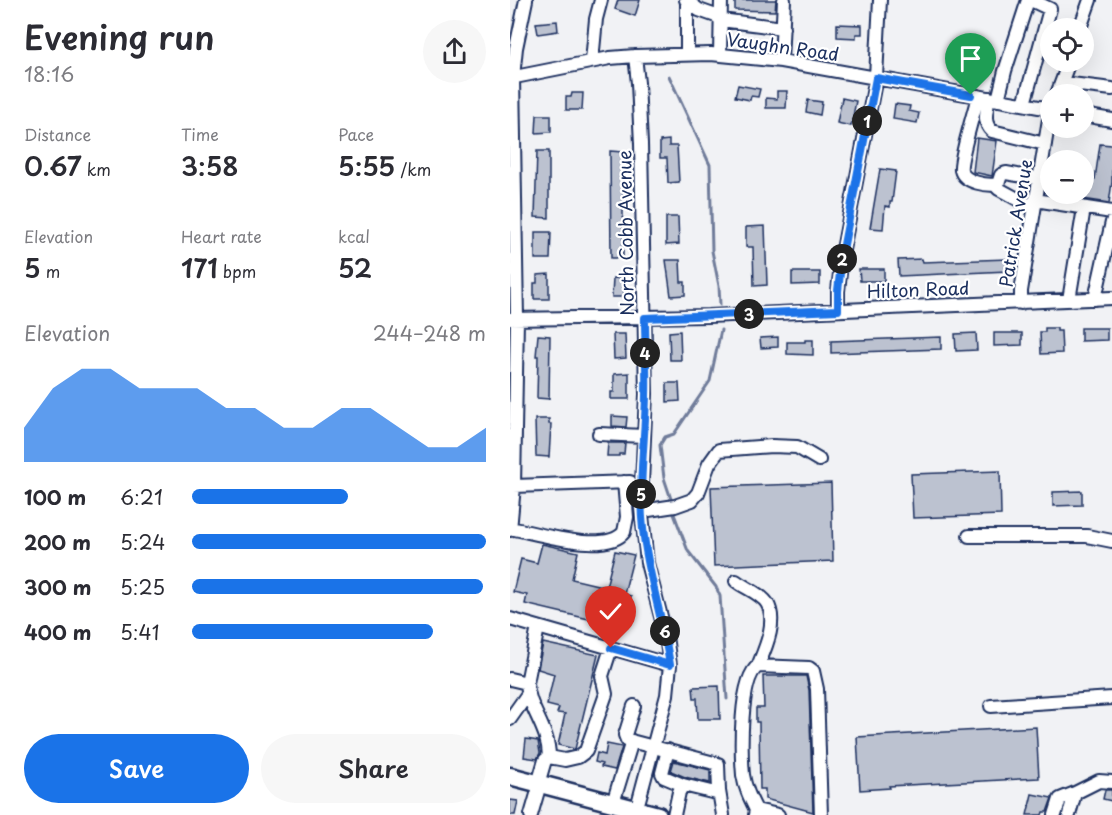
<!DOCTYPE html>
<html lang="en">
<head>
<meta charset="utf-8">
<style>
  body { margin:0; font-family:"Playpen Sans",sans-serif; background:#f7f7f7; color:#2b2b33; height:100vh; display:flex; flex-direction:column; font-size:22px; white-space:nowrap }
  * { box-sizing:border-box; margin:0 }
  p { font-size:20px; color:#7c7c81 }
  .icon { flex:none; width:33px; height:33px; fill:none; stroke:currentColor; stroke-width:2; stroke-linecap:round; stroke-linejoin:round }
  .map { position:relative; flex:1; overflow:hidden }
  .drawer { display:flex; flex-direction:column; background:#fff; width:510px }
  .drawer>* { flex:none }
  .tools { position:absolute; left:530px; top:18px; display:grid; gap:12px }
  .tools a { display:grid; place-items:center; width:54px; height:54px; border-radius:50%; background:#fff; box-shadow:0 6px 24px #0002; font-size:30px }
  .pin { position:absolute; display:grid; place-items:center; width:51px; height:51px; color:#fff; margin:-62px -26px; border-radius:50% 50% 50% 0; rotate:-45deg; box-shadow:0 0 6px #0007 }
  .pin .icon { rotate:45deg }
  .km { position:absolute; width:30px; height:30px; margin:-15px; border-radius:50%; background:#222; color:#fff; font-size:16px; line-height:30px; text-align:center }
  .round { display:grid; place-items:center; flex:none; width:63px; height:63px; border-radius:32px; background:#f7f7f7 }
  .headline { display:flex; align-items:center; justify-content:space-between; height:102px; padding:0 24px }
  h1 { font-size:33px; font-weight:600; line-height:45px }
  .metrics { display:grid; grid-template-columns:repeat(3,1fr); gap:9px; height:102px; padding:6px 24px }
  .metrics div { display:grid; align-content:center }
  .metrics b { font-size:26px; font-weight:600 }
  .metrics small { font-size:16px; font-weight:400 }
  .metrics p { font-size:16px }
  .chart { height:168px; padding:12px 24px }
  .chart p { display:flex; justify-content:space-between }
  .chart svg { width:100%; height:108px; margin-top:6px; fill:#1a73e8; opacity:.7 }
  .primary-button { display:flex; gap:12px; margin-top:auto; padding:12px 24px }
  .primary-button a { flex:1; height:69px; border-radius:36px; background:#1a73e8; color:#fff; font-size:24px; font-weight:600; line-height:69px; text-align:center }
  .primary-button a+a { background:#f7f7f7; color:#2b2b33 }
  ul { padding:0 24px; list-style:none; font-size:20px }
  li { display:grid; grid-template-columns:96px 72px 1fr; align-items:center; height:45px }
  li i { height:15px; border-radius:8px; background:#1a73e8 }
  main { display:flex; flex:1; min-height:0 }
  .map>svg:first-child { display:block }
</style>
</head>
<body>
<main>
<section class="drawer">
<div class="headline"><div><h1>Evening run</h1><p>18:16</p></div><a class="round"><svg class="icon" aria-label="share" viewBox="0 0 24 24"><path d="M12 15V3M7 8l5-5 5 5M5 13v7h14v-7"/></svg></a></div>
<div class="metrics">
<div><p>Distance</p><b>0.67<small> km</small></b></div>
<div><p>Time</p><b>3:58</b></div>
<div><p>Pace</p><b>5:55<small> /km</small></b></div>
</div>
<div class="metrics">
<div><p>Elevation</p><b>5<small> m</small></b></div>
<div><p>Heart rate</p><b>171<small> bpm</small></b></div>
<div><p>kcal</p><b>52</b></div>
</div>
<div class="chart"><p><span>Elevation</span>244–248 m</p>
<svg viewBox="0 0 160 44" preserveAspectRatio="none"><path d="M0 44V30L10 14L20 6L30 6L40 14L50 14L60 14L70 22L80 22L90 30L100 30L110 22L120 22L130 30L140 38L150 38L160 30V44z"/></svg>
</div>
<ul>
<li><b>100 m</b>6:21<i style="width:53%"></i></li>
<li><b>200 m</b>5:24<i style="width:100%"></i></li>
<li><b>300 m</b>5:25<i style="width:99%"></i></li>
<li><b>400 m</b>5:41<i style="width:82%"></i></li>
</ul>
<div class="primary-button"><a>Save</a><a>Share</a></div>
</section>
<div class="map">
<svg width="602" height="815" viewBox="0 0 602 815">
  <rect width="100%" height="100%" fill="#f1f2f5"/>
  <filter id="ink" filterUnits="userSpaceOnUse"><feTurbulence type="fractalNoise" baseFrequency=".0167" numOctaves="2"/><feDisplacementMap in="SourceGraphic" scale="12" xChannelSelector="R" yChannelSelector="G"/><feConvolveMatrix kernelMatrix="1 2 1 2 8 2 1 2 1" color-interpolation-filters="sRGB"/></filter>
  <g filter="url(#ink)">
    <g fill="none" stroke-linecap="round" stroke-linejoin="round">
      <path stroke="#707c9a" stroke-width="3" d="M159,76L200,165L202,251L209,286L210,305
        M161,499L154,478L150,445L155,437L164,434L200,381L211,330
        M164,514L178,551L206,587L210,596L217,699"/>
    </g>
    <path fill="#bcc2d0" stroke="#1b2f5e" stroke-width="1.5" d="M108,0H130L125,16L105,9Z
      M225,0H266L265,11L225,10Z
      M47,21L48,31L28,34L26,23Z
      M327,24L352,25V34H346V38L327,37Z
      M228,85L250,89L248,97L241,96L240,100L225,97Z
      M267,91H277L276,108H256V98L267,99Z
      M62,93H73L72,110H56V97H61Z
      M332,98L346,101L341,126L327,123Z
      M298,100L312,102L310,115L296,112Z
      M385,104L400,106L399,111L409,113L407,123L383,119Z
      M27,115H41V132L26,133Z
      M467,138L487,141L482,176L463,172Z
      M159,140V146H167L169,182L158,183L157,158H150V141Z
      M590,144L602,145V182L599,203L573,199V178L585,179Z
      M27,151H39V218L25,217Z
      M100,151L113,152V258H101Z
      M370,169L386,171L382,202H380V207L375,206L373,229L360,228Z
      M156,217H168L169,244L156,245Z
      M255,226L257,285L244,286L243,247H236V227Z
      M25,232H41L40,259H25Z
      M412,259L413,262L498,259V271L389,276L388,260Z
      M156,260H170L171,282H175V295L161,296Z
      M349,269H374V281H350Z
      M282,272H310V284L282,285Z
      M39,274V299H24V283H27V275Z
      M103,278L114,279V297H102Z
      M535,328H547V331H551L552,353L531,354L530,332H535Z
      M571,328H597V340L571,341Z
      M170,331L171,360H160L159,332Z
      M466,333L467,350L446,351L445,334Z
      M484,333H512V345L484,346Z
      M103,334H115L116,358L104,359Z
      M28,335L40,336L39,399L27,398L28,356H26Z
      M268,337V347L251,348L250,338Z
      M431,337V349L321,353V341Z
      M295,340H303V355L277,354V342H295Z
      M119,373V399H101V392H104V374Z
      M157,383H169L170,401L157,402Z
      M102,416L117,417L116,427L102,426Z
      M25,419H39V424H41L39,457L26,456Z
      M98,443H115L114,454H109V456H97Z
      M490,471L491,515L403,518L401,474Z
      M321,483L323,561L204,566L201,487Z
      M572,491V505L543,506V492Z
      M32,544L68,552L62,579L96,587L105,551L124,555L114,594L121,596L118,609L109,606L104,625L15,604L17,595L3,592L11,559L27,563Z
      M33,643L88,655L65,749L48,745L55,714L47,713L49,708L37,705L44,674L28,669Z
      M253,676H296L299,690L303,812L255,799V789H250L249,722H246V708H254Z
      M209,686L210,719H188L187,698H184L183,687Z
      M526,727L529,778L379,786L380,788L350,790L347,737Z
      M16,739L28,741L30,753L27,759L14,757Z
      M97,744L112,747L105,770L91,767L92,764L85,762L87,753L95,755Z
      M164,761L200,770V783L175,777L161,771Z
      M595,790H602V801L593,799Z
      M522,794L542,798L537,812H533L532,815H517Z
      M0,800L8,801L5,815H0Z"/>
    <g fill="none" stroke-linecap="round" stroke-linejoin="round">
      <g stroke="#1b2f5e" stroke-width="16">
        <path id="minor" d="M176,0L189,10L206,16L211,20L273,28
          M570,28L580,0
          M177,54V0
          M210,55L211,0
          M125,56L128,83L131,144L136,394L131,505L137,563L156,636L160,665L157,695L125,815
          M82,61L86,19L91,0
          M271,61L274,0
          M0,78L100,58L125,56L201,54L271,61L540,109
          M553,83L602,89
          M547,94L559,62
          M468,96C465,109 449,161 451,170C454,183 478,186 488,184L491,175L496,173L530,179
          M479,98C477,110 472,122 482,131L535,144
          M488,100L495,71L518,0
          M514,104L540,9L521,0
          M573,115L602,120
          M485,185L489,189L524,208
          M525,200L602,212
          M585,299L602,222
          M559,300L574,208
          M511,303V291L540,113
          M328,310V291L332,255L366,77L370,0
          M0,319L198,316L602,298
          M89,434L134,436
          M4,486L120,482
          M132,511L165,506L182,500L188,493L199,464L209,450L262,446L287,447L309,460
          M0,528C27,533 96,555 114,532L117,517L114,482
          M0,530L4,486L7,319L3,77L6,48L16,0
          M459,536H577L602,541
          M226,581C235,588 250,593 257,603C268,621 255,649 248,666
          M0,619L160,665
          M0,679L17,683L28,627
          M17,683C18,709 39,727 39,757
          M124,706L115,735L117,740L208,764L209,791L213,815
          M481,706L602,698
          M0,719L17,695
          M158,750L152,773L154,777L173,785L206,793L209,791
          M28,784L35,760L39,757L55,760L68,757L76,751L96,694L92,676L101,648
          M103,803L122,741
          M246,810L268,815
          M21,815L30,784
          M164,815L169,792L173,785
          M245,815L246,810C240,798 235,788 233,775C231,753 229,679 248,666L299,668L303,671L307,689L311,815
          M545,815L550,799L565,793
          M559,815L565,793L589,781L602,782"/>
      </g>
      <g stroke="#1b2f5e" stroke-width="21">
        <path id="major" d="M0,776L148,815"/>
      </g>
      <use href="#minor" stroke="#fff" stroke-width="12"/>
      <use href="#major" stroke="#fff" stroke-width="16"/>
    </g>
  </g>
  <g fill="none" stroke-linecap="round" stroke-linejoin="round" filter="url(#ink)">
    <g stroke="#fff" stroke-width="12">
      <path id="route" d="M101,648L160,665C153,619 138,576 133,529C128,485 135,440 136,396C137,370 135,344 135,318L328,310V291L332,255L366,78L461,95"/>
    </g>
    <use href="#route" stroke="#1a73e8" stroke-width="8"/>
  </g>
  <g text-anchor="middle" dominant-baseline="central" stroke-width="4.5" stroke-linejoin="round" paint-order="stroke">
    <g font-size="18" fill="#1b2f5e" stroke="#fff">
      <text transform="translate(273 46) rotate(8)">Vaughn Road</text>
      <text transform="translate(505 223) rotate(-81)">Patrick Avenue</text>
      <text transform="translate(115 233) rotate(-91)">North Cobb Avenue</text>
      <text transform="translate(408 289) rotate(-2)">Hilton Road</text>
    </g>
  </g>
</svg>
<div class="tools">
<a><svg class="icon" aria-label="locate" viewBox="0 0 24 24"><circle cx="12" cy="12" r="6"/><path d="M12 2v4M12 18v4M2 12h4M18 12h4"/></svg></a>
<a>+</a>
<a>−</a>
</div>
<div class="pin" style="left:461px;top:95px;background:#1e9e55"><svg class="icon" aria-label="arrive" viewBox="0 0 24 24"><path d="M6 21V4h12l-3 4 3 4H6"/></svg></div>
<div class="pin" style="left:101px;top:648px;background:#d93025"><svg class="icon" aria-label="check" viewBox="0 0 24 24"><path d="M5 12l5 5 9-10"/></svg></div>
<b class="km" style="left:357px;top:121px">1</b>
<b class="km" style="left:332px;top:259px">2</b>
<b class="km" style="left:239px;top:314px">3</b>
<b class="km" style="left:135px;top:353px">4</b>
<b class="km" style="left:131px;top:494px">5</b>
<b class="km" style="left:155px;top:631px">6</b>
</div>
</main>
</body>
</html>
